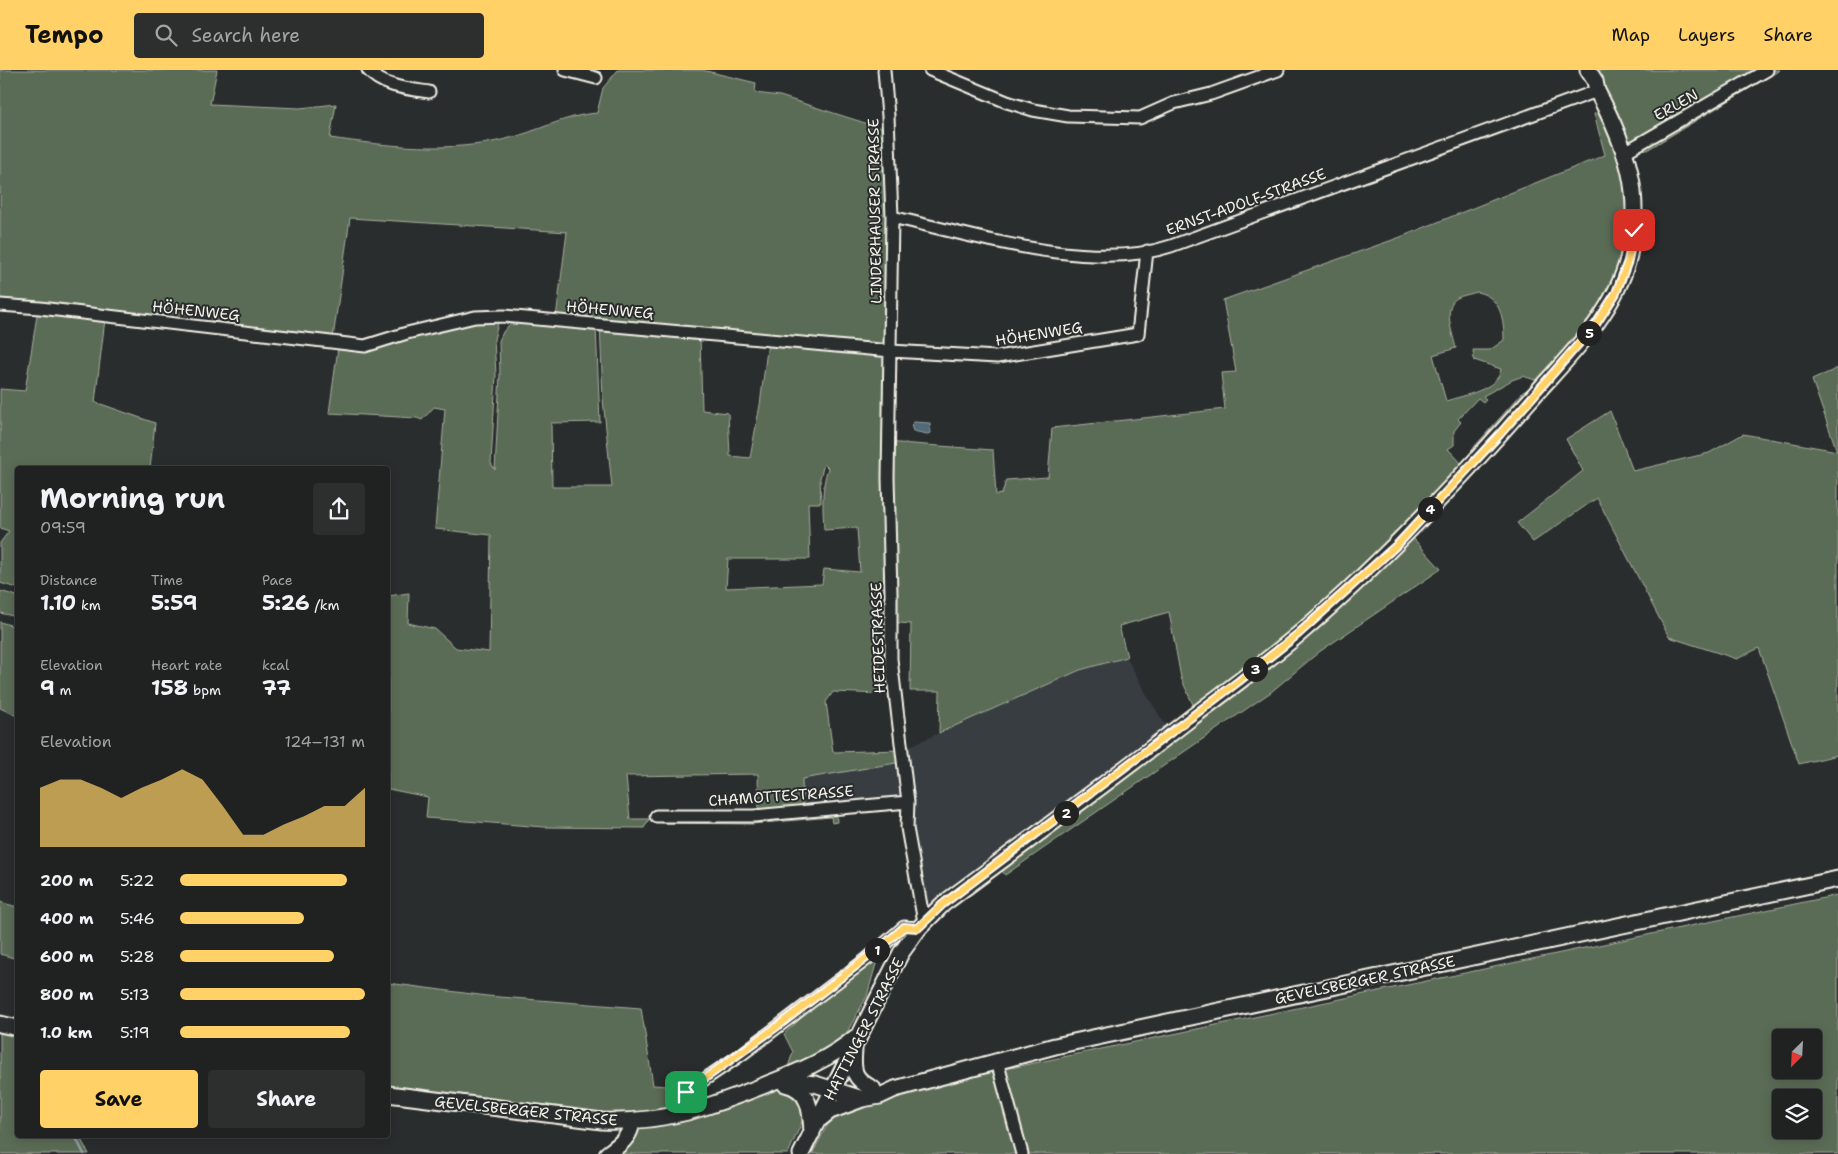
<!DOCTYPE html>
<html lang="en">
<head>
<meta charset="utf-8">
<style>
  body { margin:0; font-family:"Shantell Sans",sans-serif; background:#2d2f2f; color:#f1f3f6; height:100vh; display:flex; flex-direction:column; font-size:19px; white-space:nowrap }
  * { box-sizing:border-box; margin:0 }
  p { font-size:16px; color:#a2a4a5 }
  .icon { flex:none; width:28px; height:28px; fill:none; stroke:currentColor; stroke-width:2; stroke-linecap:round; stroke-linejoin:round }
  .map { position:relative; flex:1; overflow:hidden }
  .side { position:absolute; left:15px; top:396px; width:375px; height:672px; display:flex; flex-direction:column; background:#202222; border-radius:5px; box-shadow:0 2px 12px #0003,0 0 0 1px #3d3f40 }
  .side>* { flex:none }
  .needle { width:32px; rotate:204deg }
  .buttons { position:absolute; left:1772px; top:959px; display:grid; gap:10px }
  .buttons a { display:grid; place-items:center; width:50px; height:50px; border-radius:5px; background:#202222; box-shadow:0 2px 12px #0003,0 0 0 1px #3d3f40; font-size:25px }
  .pin { position:absolute; display:grid; place-items:center; width:42px; height:42px; color:#fff; margin:-21px; border-radius:10px; box-shadow:0 2px 8px #0006 }
  .km { position:absolute; width:25px; height:25px; margin:-12px; border-radius:50%; background:#222; color:#fff; font-size:14px; line-height:25px; text-align:center }
  .round { display:grid; place-items:center; flex:none; width:52px; height:52px; border-radius:5px; background:#2d2f2f }
  .headline { display:flex; align-items:center; justify-content:space-between; height:85px; padding:0 25px }
  h1 { font-size:28px; font-weight:700; line-height:38px }
  .figures { display:grid; grid-template-columns:repeat(3,1fr); gap:8px; height:85px; padding:5px 25px }
  .figures div { display:grid; align-content:center }
  .figures b { font-size:21px; font-weight:700 }
  .figures small { font-size:14px; font-weight:400 }
  .figures p { font-size:14px }
  .chart { height:140px; padding:10px 25px }
  .chart p { display:flex; justify-content:space-between }
  .chart svg { width:100%; height:90px; margin-top:5px; fill:#ffd166; opacity:.7 }
  .button { display:flex; gap:10px; margin-top:auto; padding:10px 25px }
  .button a { flex:1; height:58px; border-radius:5px; background:#ffd166; color:#111; font-size:20px; font-weight:700; line-height:58px; text-align:center }
  .button a+a { background:#2d2f2f; color:#f1f3f6 }
  ul { padding:0 25px; list-style:none; font-size:16px }
  li { display:grid; grid-template-columns:80px 60px 1fr; align-items:center; height:38px }
  li i { height:12px; border-radius:6px; background:#ffd166 }
  header { display:flex; align-items:center; gap:30px; box-sizing:border-box; height:70px; padding:0 25px; background:#ffd166; color:#111 }
  header strong { font-size:24px }
  nav { display:flex; gap:28px; margin-inline-start:auto; font-size:18px }
  .search { width:350px; height:45px; background:#2d2f2f; display:flex; align-items:center; gap:12px; box-sizing:border-box; padding:0 18px; border-radius:5px; color:#a2a4a5; font-size:19px }
  .map>svg:first-child { display:block }
</style>
</head>
<body>
<header>
<strong>Tempo</strong>
<div class="search"><svg class="icon" aria-label="search" viewBox="0 0 24 24"><circle cx="10" cy="10" r="6"/><path d="M15 15l6 6"/></svg>Search here</div>
<nav><a>Map</a><a>Layers</a><a>Share</a></nav>
</header>
<div class="map">
<svg width="1838" height="1084" viewBox="0 0 1838 1084">
  <rect width="100%" height="100%" fill="#2a2d2e"/>
  <filter id="ink" filterUnits="userSpaceOnUse"><feTurbulence type="fractalNoise" baseFrequency=".02" numOctaves="2"/><feDisplacementMap in="SourceGraphic" scale="10" xChannelSelector="R" yChannelSelector="G"/><feConvolveMatrix kernelMatrix="1 2 1 2 8 2 1 2 1" color-interpolation-filters="sRGB"/></filter>
  <g filter="url(#ink)">
    <path fill="#373c42" d="M1118,556L1127,588L1148,627L1168,659L922,844L907,732L803,741L802,709L902,692L901,680L1080,600L1127,587Z"/>
    <path fill="#5a6c56" stroke="#a7ae9f" fill-rule="evenodd" d="M0,0H217L210,34L300,38L336,34L330,68C386,76 451,83 506,69C537,62 565,45 597,43L603,18L618,0H702L756,13L755,23L780,26L884,59L886,147V372L993,380L996,425L1002,424L1006,410L1048,407L1052,358L1225,339L1221,303L1236,302L1223,230L1398,168L1605,85L1594,44L1598,42L1622,89L1629,136L1620,195L1608,226L1593,248L1538,311L1523,306L1512,310L1483,326L1486,329L1483,332L1478,328L1458,349L1461,352L1454,361V375L1448,379L1464,396L1420,445L1307,550L1195,639L1181,608L1169,542L1119,556L1127,587L1080,600L939,663L940,621H910L911,554L877,551L881,624L833,622L826,632L833,682L901,680L902,692L802,709L803,741L759,743L758,704L626,706L630,749H649L644,758L544,757L426,748L428,727L388,719V526L409,523L408,553L435,559L456,578L489,582L491,465L435,459L445,339L434,337L422,350L417,348L329,343L338,278L363,282L451,257L500,246L494,269L496,305L491,393L495,400L500,304L499,271L503,262L509,255L514,252L596,257L600,352L551,353L552,417H612L603,329L600,253L556,248L567,162L350,148L333,268L214,256L211,246L164,243L160,250L0,234ZM1477,222C1501,227 1504,249 1504,270L1490,280H1473L1474,290L1501,299C1498,320 1464,325 1446,331L1433,285L1456,278C1453,265 1442,236 1457,228C1463,225 1471,224 1477,222ZM700,265L768,272L760,335L750,388L730,386L728,343L702,340ZM824,394L828,398C821,418 823,439 824,460L857,458L860,502L824,499L822,514L726,518L728,489H810L808,433H821L820,408Z
      M1592,0H1780L1647,80L1631,74Z
      M38,239L105,249L95,332L155,353L150,399H18L17,518L0,513V473L9,461L0,458V319L25,321Z
      M1838,298V685L1799,694L1759,578L1737,589L1669,567L1597,428L1533,472L1517,453L1583,401L1566,369L1610,341L1633,401L1709,383L1743,364L1837,381L1812,310Z
      M1527,320L1529,322L1473,386L1470,384L1475,376L1523,322Z
      M1413,468L1441,499L1319,582L1271,622L1005,805L1000,798L1355,520Z
      M0,521L17,526V547L0,543Z
      M0,552L17,557V646L0,638Z
      M836,741L837,752L832,753L831,747L752,754L661,753V749Z
      M1838,825V1084H812L828,1054L835,1045L934,1014ZM1781,968H1814V1000H1781ZM1781,1028H1814V1060H1781Z
      M0,832L17,837V889L0,884Z
      M878,887L867,926L846,964L832,976L788,997L793,982L784,964L812,938Z
      M388,913L487,926L641,938L653,1015L683,1017L685,1021L679,1037L649,1044H593L388,1020Z
      M0,960L17,962L18,1066H79L89,1084H0Z
      M778,1016L795,1021L805,1045L788,1084H613L639,1056Z"/>
    <path fill="#516a76" stroke="#92a0a4" d="M914,352L930,353L931,363L927,364L913,361L911,355Z"/>
    <g fill="none" stroke-linecap="round" stroke-linejoin="round">
      <path stroke="#92a0a4" stroke-width="2.5" d="M75,1066L84,1084"/>
      <g stroke="#f4f1e8" stroke-width="15">
        <path id="minor" d="M368,0C382,17 409,19 429,22
          M565,0L596,8
          M884,0L888,46L892,147L888,408L891,523V589L908,732L907,758L924,852
          M930,0L1007,32L1033,40L1068,46L1140,48L1174,33L1211,24L1278,0
          M1625,82L1767,0
          M892,147C972,165 1092,203 1171,176L1597,21
          M0,235L40,238L365,276L407,263L475,247L504,246L891,281L997,287L1138,264L1147,181
          M656,746H754L908,732
          M997,991L1022,1084
          M683,1044L682,1036L686,1022L742,984L867,889L904,857L919,858"/>
      </g>
      <g stroke="#f4f1e8" stroke-width="19">
        <path id="major" d="M0,954L18,958
          M854,980C852,1002 854,1009 873,1019
          M779,1010L815,1014L862,1029L880,1026L895,1019L1055,976L1838,809
          M785,1014C810,1019 811,1041 812,1063
          M388,1024L602,1051C666,1053 707,1038 765,1015C797,1002 829,990 856,967
          M820,1049L830,1041L862,1029
          M607,1084C619,1075 630,1068 632,1052
          M801,1084L878,928L901,883L919,858L943,834C1025,773 1107,713 1187,651C1225,622 1263,594 1299,564C1382,493 1457,413 1529,331C1566,289 1614,245 1628,189C1644,124 1627,78 1597,21L1595,11L1588,0"/>
      </g>
      <use href="#minor" stroke="#2a2d2e" stroke-width="11"/>
      <use href="#major" stroke="#2a2d2e" stroke-width="15"/>
    </g>
  </g>
  <g fill="none" stroke-linecap="round" stroke-linejoin="round" filter="url(#ink)">
    <g stroke="#fff" stroke-width="10">
      <path id="route" d="M686,1022L783,952L887,872L904,857L918,858L943,834L1239,611L1298,564L1398,474L1500,364L1596,254L1616,223L1628,191L1634,160"/>
    </g>
    <use href="#route" stroke="#ffd166" stroke-width="6"/>
  </g>
  <g text-anchor="middle" dominant-baseline="central" stroke-width="4" stroke-linejoin="round" paint-order="stroke">
    <g font-size="15" fill="#f4f1e8" stroke="#2a2d2e">
      <text transform="translate(1676 35) rotate(-29)">ERLEN</text>
      <text transform="translate(1246 132) rotate(-20)">ERNST-ADOLF-STRASSE</text>
      <text transform="translate(875 141) rotate(-91)">LINDERHAUSER STRASSE</text>
      <text transform="translate(610 240) rotate(5)">HÖHENWEG</text>
      <text transform="translate(196 241) rotate(6)">HÖHENWEG</text>
      <text transform="translate(1039 264) rotate(-9)">HÖHENWEG</text>
      <text transform="translate(878 568) rotate(-92)">HEIDESTRASSE</text>
      <text transform="translate(781 726) rotate(-4)">CHAMOTTESTRASSE</text>
      <text transform="translate(1365 910) rotate(-12)">GEVELSBERGER STRASSE</text>
      <text transform="translate(864 959) rotate(-63)">HATTINGER STRASSE</text>
      <text transform="translate(526 1041) rotate(6)">GEVELSBERGER STRASSE</text>
    </g>
  </g>
</svg>
<div class="buttons">
<a><svg class="needle" viewBox="-14 -14 28 28"><path d="M0-13l5 13h-10z" fill="#e53935"/><path d="M0 13l5-13h-10z" fill="#a2a4a5"/></svg></a>
<a><svg class="icon" aria-label="layers" viewBox="0 0 24 24"><path d="M12 4l9 5-9 5-9-5zM3 14l9 5 9-5"/></svg></a>
</div>
<div class="pin" style="left:686px;top:1022px;background:#1e9e55"><svg class="icon" aria-label="arrive" viewBox="0 0 24 24"><path d="M6 21V4h12l-3 4 3 4H6"/></svg></div>
<div class="pin" style="left:1634px;top:160px;background:#d93025"><svg class="icon" aria-label="check" viewBox="0 0 24 24"><path d="M5 12l5 5 9-10"/></svg></div>
<b class="km" style="left:877px;top:880px">1</b>
<b class="km" style="left:1066px;top:743px">2</b>
<b class="km" style="left:1255px;top:599px">3</b>
<b class="km" style="left:1430px;top:439px">4</b>
<b class="km" style="left:1589px;top:263px">5</b>
<section class="side">
<div class="headline"><div><h1>Morning run</h1><p>09:59</p></div><a class="round"><svg class="icon" aria-label="share" viewBox="0 0 24 24"><path d="M12 15V3M7 8l5-5 5 5M5 13v7h14v-7"/></svg></a></div>
<div class="figures">
<div><p>Distance</p><b>1.10<small> km</small></b></div>
<div><p>Time</p><b>5:59</b></div>
<div><p>Pace</p><b>5:26<small> /km</small></b></div>
</div>
<div class="figures">
<div><p>Elevation</p><b>9<small> m</small></b></div>
<div><p>Heart rate</p><b>158<small> bpm</small></b></div>
<div><p>kcal</p><b>77</b></div>
</div>
<div class="chart"><p><span>Elevation</span>124–131 m</p>
<svg viewBox="0 0 160 44" preserveAspectRatio="none"><path d="M0 44V15L10 11L20 11L30 15L40 20L50 15L60 11L70 6L80 11L90 24L100 38L110 38L120 33L130 29L140 24L150 24L160 15V44z"/></svg>
</div>
<ul>
<li><b>200 m</b>5:22<i style="width:90%"></i></li>
<li><b>400 m</b>5:46<i style="width:67%"></i></li>
<li><b>600 m</b>5:28<i style="width:83%"></i></li>
<li><b>800 m</b>5:13<i style="width:100%"></i></li>
<li><b>1.0 km</b>5:19<i style="width:92%"></i></li>
</ul>
<div class="button"><a>Save</a><a>Share</a></div>
</section>
</div>
</body>
</html>
